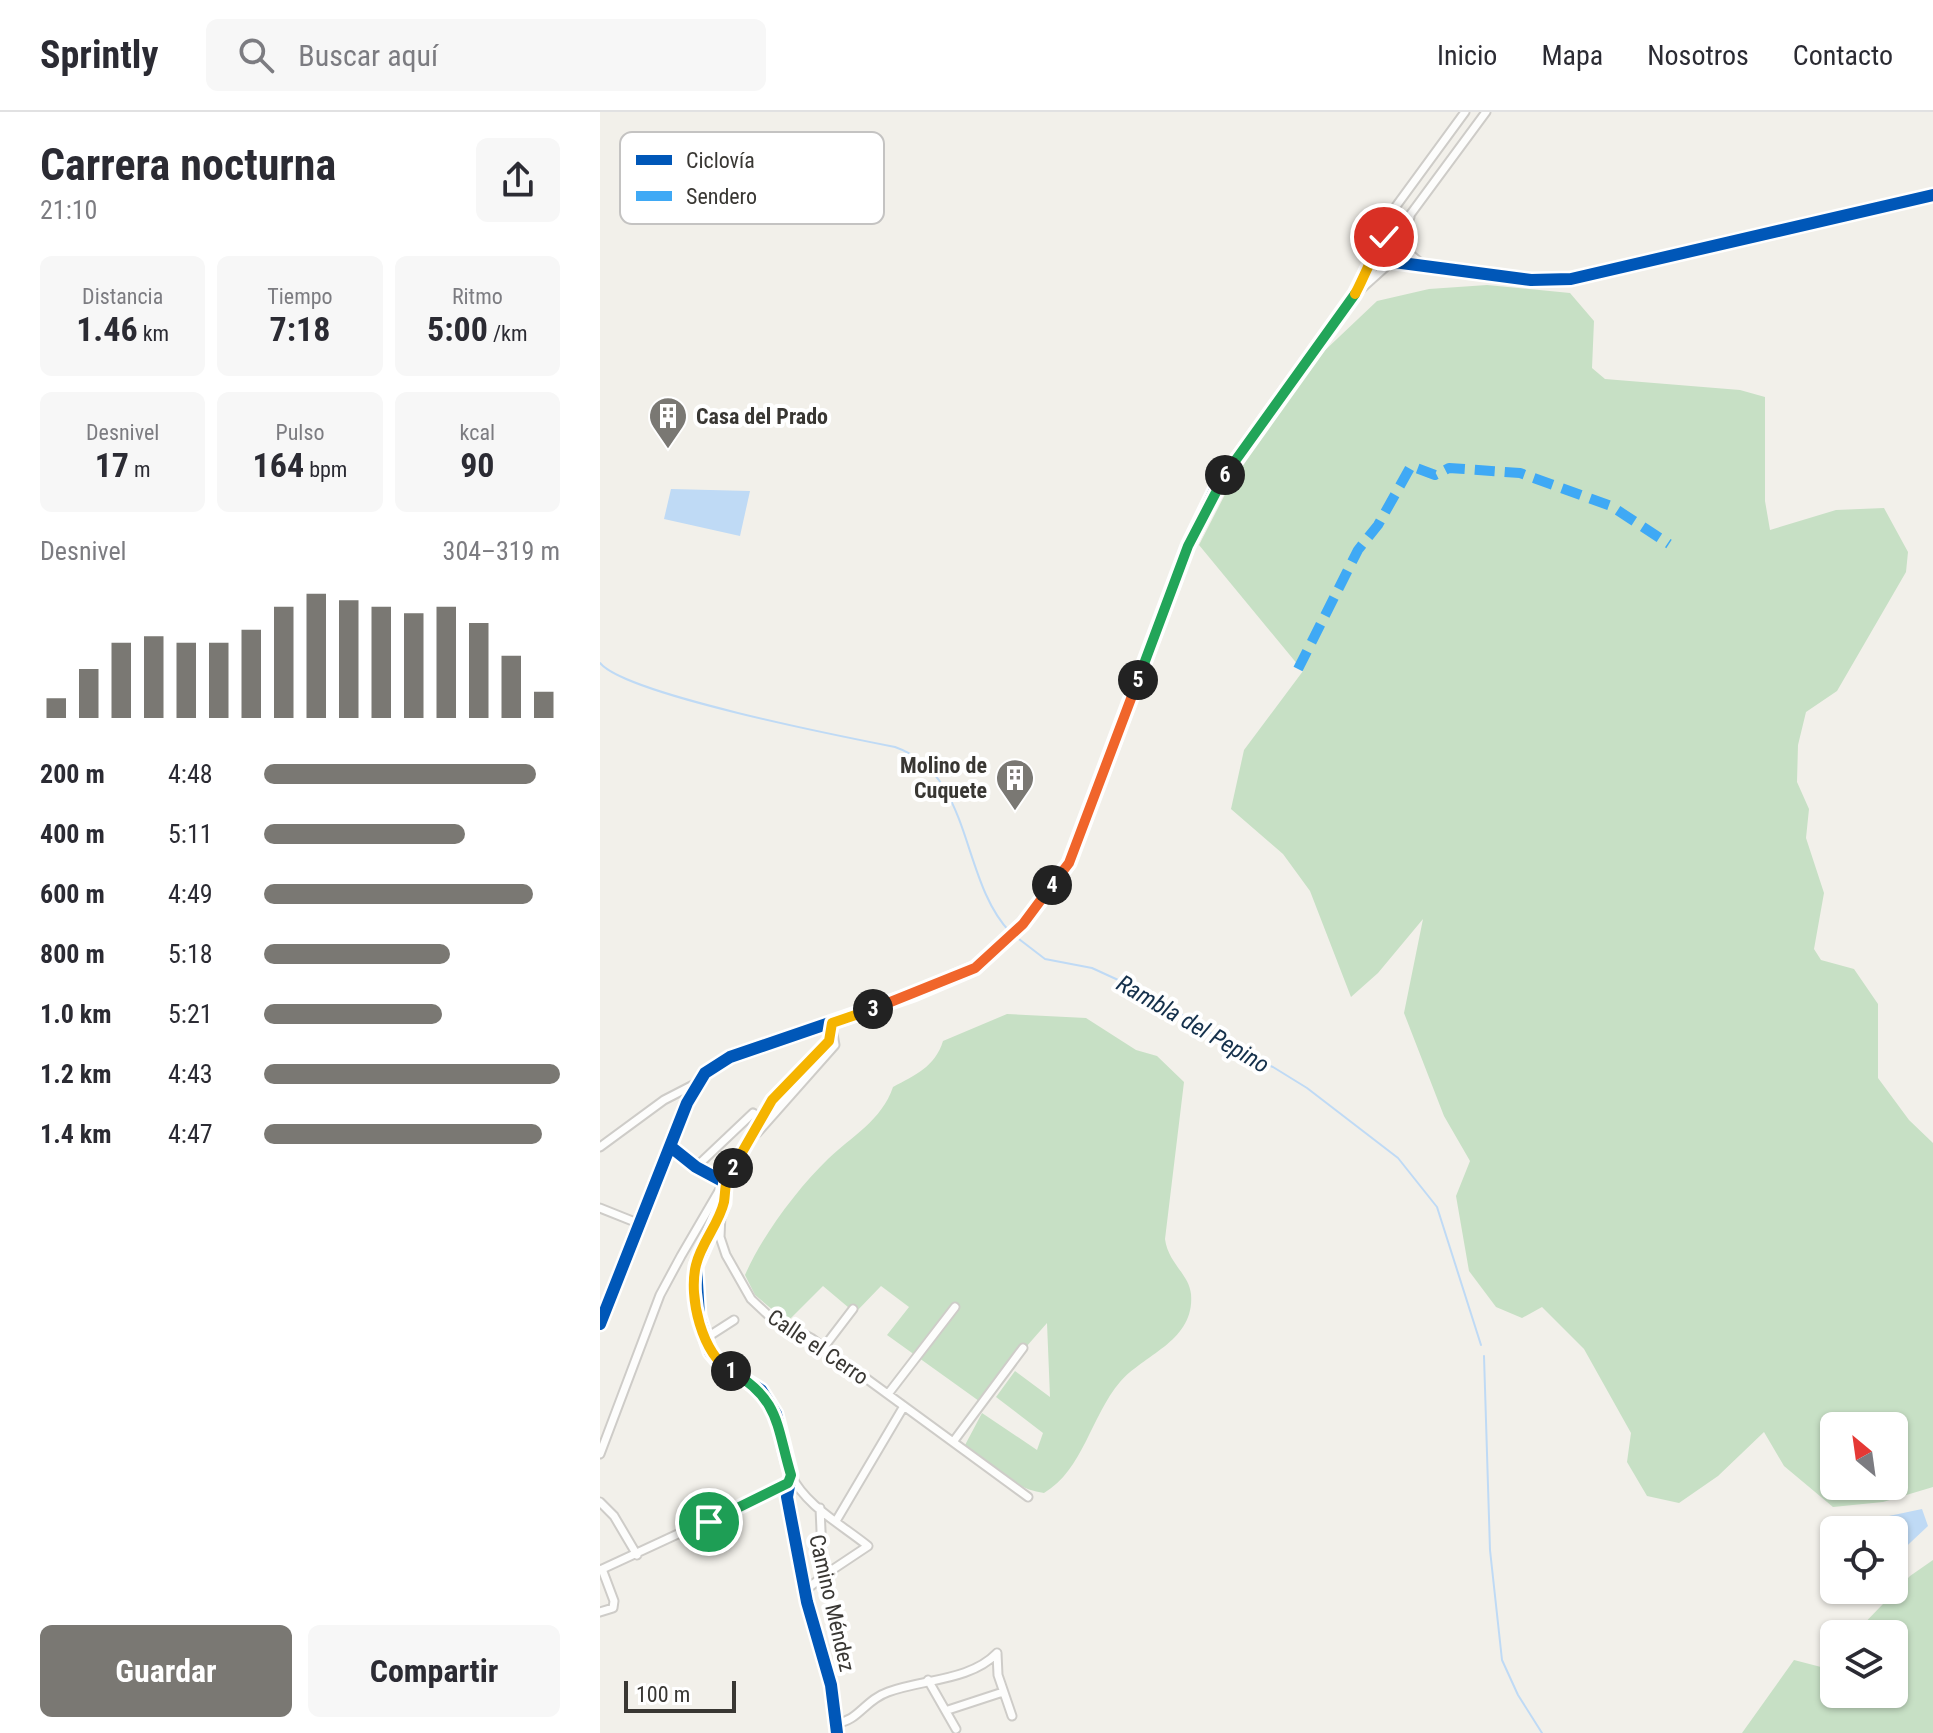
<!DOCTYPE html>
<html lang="es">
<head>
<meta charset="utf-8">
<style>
  body { margin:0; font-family:"Roboto Condensed",sans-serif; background:#f7f7f7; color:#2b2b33; height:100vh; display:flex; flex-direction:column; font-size:30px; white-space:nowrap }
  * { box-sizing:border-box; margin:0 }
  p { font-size:26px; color:#7c7c81 }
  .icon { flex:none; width:44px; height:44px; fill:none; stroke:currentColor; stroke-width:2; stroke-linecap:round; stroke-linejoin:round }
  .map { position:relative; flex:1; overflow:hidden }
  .side { display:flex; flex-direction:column; background:#fff; width:600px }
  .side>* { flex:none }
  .needle { width:52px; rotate:331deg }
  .controls { position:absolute; left:1220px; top:1300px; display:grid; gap:16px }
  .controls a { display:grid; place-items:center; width:88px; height:88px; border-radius:12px; background:#fff; box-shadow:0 2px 6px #0004; font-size:40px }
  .scale { position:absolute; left:24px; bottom:20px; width:112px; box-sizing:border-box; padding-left:8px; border:4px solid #393733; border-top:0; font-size:22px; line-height:28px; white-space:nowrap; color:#393733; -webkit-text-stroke:6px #fff; paint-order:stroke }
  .pin { position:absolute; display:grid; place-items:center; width:68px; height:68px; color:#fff; margin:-34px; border:4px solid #fff; border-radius:50%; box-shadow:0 2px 8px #0007 }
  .km { position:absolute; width:40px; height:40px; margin:-20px; border-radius:50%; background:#222; color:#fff; font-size:22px; line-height:40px; text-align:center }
  .round { display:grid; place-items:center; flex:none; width:84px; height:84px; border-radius:12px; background:#f7f7f7 }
  .head { display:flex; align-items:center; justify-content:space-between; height:136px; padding:0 40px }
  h1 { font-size:44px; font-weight:700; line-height:60px }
  .metrics { display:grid; grid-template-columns:repeat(3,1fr); gap:12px; height:136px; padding:8px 40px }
  .metrics div { display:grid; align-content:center; border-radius:12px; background:#f7f7f7; text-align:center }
  .metrics b { font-size:34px; font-weight:700 }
  .metrics small { font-size:22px; font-weight:400 }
  .metrics p { font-size:22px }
  .chart { height:224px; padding:16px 40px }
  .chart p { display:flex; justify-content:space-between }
  .chart svg { width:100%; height:144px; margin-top:8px; stroke:#7a7873; stroke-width:6 }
  .cta { display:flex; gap:16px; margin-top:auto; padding:16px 40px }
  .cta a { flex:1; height:92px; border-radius:12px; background:#7a7873; color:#fff; font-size:32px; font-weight:700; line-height:92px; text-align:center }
  .cta a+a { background:#f7f7f7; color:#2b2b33 }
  ul { padding:0 40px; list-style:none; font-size:26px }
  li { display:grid; grid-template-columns:128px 96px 1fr; align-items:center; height:60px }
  li i { height:20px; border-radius:10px; background:#7a7873 }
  header { display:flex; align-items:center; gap:48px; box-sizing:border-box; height:112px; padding:0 40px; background:#fff; border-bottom:2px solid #e1e1e2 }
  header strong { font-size:38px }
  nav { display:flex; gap:44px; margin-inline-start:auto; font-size:28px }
  .search { width:560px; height:72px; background:#f7f7f7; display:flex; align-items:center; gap:20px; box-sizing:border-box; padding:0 28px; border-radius:12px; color:#7c7c81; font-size:30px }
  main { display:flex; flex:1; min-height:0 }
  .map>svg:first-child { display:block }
</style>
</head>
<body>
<header>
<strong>Sprintly</strong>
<div class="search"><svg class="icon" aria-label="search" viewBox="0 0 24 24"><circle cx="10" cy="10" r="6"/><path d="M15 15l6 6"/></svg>Buscar aquí</div>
<nav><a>Inicio</a><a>Mapa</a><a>Nosotros</a><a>Contacto</a></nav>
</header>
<main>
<section class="side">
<div class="head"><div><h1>Carrera nocturna</h1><p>21:10</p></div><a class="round"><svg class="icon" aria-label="share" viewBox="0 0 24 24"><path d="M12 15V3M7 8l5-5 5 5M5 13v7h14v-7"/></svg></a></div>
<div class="metrics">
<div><p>Distancia</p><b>1.46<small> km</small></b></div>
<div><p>Tiempo</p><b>7:18</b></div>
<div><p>Ritmo</p><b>5:00<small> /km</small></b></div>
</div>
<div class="metrics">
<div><p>Desnivel</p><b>17<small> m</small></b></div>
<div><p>Pulso</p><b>164<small> bpm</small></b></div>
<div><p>kcal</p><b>90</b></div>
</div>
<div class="chart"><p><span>Desnivel</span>304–319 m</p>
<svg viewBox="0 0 160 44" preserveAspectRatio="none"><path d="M5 44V38M15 44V29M25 44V21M35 44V19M45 44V21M55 44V21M65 44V17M75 44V10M85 44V6M95 44V8M105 44V10M115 44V12M125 44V10M135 44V15M145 44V25M155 44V36"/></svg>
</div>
<ul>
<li><b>200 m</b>4:48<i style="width:92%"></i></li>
<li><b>400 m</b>5:11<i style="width:68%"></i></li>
<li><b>600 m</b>4:49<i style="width:91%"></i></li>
<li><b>800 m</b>5:18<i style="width:63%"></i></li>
<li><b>1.0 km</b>5:21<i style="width:60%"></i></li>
<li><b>1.2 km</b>4:43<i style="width:100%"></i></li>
<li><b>1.4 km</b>4:47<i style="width:94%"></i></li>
</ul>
<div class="cta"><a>Guardar</a><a>Compartir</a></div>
</section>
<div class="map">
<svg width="1333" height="1621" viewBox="0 0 1333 1621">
  <rect width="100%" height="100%" fill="#f2f0ea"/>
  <path fill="#c7e0c5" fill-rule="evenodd" d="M887,173L970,181L994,209L992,256L1005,267L1140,278L1165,285V389L1170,418L1236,398L1284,396L1308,440L1306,460L1237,579L1206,600L1198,633L1197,670L1209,697L1206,726L1224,781L1214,837L1221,848L1254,857L1278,892V966L1309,1008L1333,1031V1375L1283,1390L1233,1395L1184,1354L1164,1320L1118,1364L1079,1391L1047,1384L1027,1350L1031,1321L984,1237L942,1195L922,1206L896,1195L869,1159L856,1084L870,1049L844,1004L804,901L823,807L778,861L751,885L710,779L683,742L631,697L644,638L703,559L599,433L652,330L720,243L777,189L829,177ZM1234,1314H1294V1374H1234Z
    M407,902L486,906L536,938L557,944L584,970L565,1127C568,1151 589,1162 591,1182C595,1229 544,1242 520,1270C491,1304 483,1358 444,1381C410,1376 392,1353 364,1335L382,1301L437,1338L443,1321L396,1285L415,1259L450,1285L447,1211L379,1289L287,1223L309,1195L281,1174L255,1201L223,1174L187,1210L155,1183L145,1163C162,1124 197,1077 228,1047C251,1025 282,1008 293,975C315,963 335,955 343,929Z
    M1333,1448V1621H1142L1194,1548L1221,1555L1234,1542V1582H1294V1522H1254L1310,1464Z"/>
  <path fill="#bfdaf5" d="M71,377L150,379L140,424L64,407Z
    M1322,1397L1328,1414L1294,1446V1418H1255L1251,1412Z"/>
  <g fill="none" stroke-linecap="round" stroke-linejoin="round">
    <path stroke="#bfdaf5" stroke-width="2" d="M0,551C25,582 244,625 295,635C373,662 360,768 410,820
      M415,824L445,847L492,856L553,884L650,946L673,955L707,976L798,1046L837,1095L881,1233
      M884,1244L890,1438L902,1548L918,1583L942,1621"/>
    <g stroke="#ceccc8" stroke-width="11">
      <path id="minor" d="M787,124L810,103L886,0
        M775 138a13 13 0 1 1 26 0a13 13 0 1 1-26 0Z
        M782,126L783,112L865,0
        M801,131L810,105
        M760,178L789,152
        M157,1021L235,933L233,922
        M0,1035L64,988L95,972
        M71,1035L96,1055L124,1070V1091L96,1154L99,1204L110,1240L121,1253L161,1278L176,1302L191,1363L187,1385L207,1490L231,1573L237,1621
        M96,1055L153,1001L161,1006
        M0,1096L40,1112
        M121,1102L120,1125L126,1143L151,1187L167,1202L211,1226L428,1385
        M0,1212L87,991L105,961L130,945L314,882L375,856L423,812L469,751L588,434L615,378L755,182L775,142
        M106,1226L134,1208
        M224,1235L253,1197
        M288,1282L355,1195
        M353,1330L423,1236
        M0,1342L60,1183L81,1144L172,988L229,929L232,911
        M191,1363C205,1393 242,1413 268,1434L223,1464L220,1396
        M0,1390L14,1404L37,1443
        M236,1409L304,1294
        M0,1458L188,1371
        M205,1479L223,1464
        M0,1500L13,1496L14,1489L2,1457
        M397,1541L398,1563L412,1604
        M328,1568L356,1617
        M348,1598L403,1580
        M237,1611C258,1609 265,1588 288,1580C323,1567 370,1569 397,1541"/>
    </g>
    <g stroke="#ceccc8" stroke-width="12">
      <path id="tertiary" d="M802,136L821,152
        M794,150L931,168L971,167L1333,83"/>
    </g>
    <use href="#minor" stroke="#fdfdfc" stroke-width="7"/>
    <use href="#tertiary" stroke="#fdfdfc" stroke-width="8"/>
    <path stroke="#3fa9f5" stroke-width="10" stroke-dasharray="20 10" stroke-linecap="butt" d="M698,557L758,438L778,413L811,354L835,363L849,356L920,361L1011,394L1069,432"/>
    <g stroke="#fff" stroke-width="17">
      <path id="cycleway" d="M794,150L931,168L971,167L1333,83
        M71,1035L96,1055L124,1070V1091L96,1154L99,1204L110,1240L121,1253L161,1278L176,1302L191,1363L187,1385L207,1490L231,1573L237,1621
        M0,1212L87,991L105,961L130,945L314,882L375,856L423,812L469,751L588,434L615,378L755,182L775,142"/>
    </g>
    <use href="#cycleway" stroke="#0057b8" stroke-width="12"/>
  </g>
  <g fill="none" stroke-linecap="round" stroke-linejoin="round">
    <g stroke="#fff" stroke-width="16">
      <path id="split-1" d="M109,1410L188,1371L191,1363C176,1313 180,1287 131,1259"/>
    </g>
    <g stroke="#fff" stroke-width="16">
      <path id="split-2" d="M131,1259C102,1242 88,1185 96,1153C101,1131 119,1112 124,1090C126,1076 124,1069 133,1056"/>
    </g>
    <g stroke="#fff" stroke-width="16">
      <path id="split-3" d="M133,1056L172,988L229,929L232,911L273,897"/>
    </g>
    <g stroke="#fff" stroke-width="16">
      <path id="split-4" d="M273,897L375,856L423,812L452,773"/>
    </g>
    <g stroke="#fff" stroke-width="16">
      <path id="split-5" d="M452,773L469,751L538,568"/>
    </g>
    <g stroke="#fff" stroke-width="16">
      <path id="split-6" d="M538,568L588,434L625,363"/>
    </g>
    <g stroke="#fff" stroke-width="16">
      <path id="split-7" d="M625,363L755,182"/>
    </g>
    <g stroke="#fff" stroke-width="16">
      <path id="split-8" d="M755,182C762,170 779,128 784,125"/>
    </g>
    <use href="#split-1" stroke="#22a559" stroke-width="10"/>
    <use href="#split-2" stroke="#f5b400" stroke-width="10"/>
    <use href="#split-3" stroke="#f5b400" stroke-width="10"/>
    <use href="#split-4" stroke="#f0652b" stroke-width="10"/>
    <use href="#split-5" stroke="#f0652b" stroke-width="10"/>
    <use href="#split-6" stroke="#22a559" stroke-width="10"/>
    <use href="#split-7" stroke="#22a559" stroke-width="10"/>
    <use href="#split-8" stroke="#f5b400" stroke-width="10"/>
  </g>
  <defs>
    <g id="building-pin" transform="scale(2)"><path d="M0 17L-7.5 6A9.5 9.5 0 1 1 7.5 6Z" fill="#7a7873" stroke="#fff"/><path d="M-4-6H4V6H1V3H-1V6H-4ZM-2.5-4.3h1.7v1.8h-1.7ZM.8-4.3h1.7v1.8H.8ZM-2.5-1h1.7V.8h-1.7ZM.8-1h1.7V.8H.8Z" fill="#fff"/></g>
  </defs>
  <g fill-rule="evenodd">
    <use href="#building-pin" x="68" y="304"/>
    <use href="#building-pin" x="415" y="666"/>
  </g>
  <g text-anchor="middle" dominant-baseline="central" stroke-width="8" stroke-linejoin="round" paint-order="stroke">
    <g font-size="22" font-weight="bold" fill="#393733" stroke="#fff" text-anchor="start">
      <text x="96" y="304">Casa del Prado</text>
      <text x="387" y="653" text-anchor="end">Molino de<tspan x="387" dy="25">Cuquete</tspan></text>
    </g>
    <g font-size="22" fill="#393733" stroke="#fff">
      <text transform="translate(218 1235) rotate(34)">Calle el Cerro</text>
      <text transform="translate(232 1491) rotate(77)">Camino Méndez</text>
    </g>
    <g font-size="24" font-style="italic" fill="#14304b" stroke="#fff">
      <text transform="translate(593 912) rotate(30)">Rambla del Pepino</text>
    </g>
  </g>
  <rect x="20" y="20" width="264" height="92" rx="12" fill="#fff" stroke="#c4c3c2" stroke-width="2"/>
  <rect x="36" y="43" width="36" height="10" fill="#0057b8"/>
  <rect x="36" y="79" width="36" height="10" fill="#3fa9f5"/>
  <g font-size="22" fill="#393733">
    <text x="86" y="56">Ciclovía</text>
    <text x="86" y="92">Sendero</text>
  </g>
</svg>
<div class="controls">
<a><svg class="needle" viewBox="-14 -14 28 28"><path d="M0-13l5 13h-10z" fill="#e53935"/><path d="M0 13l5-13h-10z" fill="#7c7c81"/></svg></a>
<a><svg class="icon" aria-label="locate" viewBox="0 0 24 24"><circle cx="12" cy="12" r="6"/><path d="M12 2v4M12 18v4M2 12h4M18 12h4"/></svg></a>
<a><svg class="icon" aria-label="layers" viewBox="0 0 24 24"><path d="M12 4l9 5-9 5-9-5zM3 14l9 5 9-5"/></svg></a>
</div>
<div class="scale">100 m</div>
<div class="pin" style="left:109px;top:1410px;background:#1e9e55"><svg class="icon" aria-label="arrive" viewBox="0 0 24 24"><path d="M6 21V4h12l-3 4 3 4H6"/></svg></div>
<div class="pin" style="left:784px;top:125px;background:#d93025"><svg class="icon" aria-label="check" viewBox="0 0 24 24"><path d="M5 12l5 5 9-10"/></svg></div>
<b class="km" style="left:131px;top:1259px">1</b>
<b class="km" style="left:133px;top:1056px">2</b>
<b class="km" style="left:273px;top:897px">3</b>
<b class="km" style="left:452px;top:773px">4</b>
<b class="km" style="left:538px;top:568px">5</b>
<b class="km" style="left:625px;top:363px">6</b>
</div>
</main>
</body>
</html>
